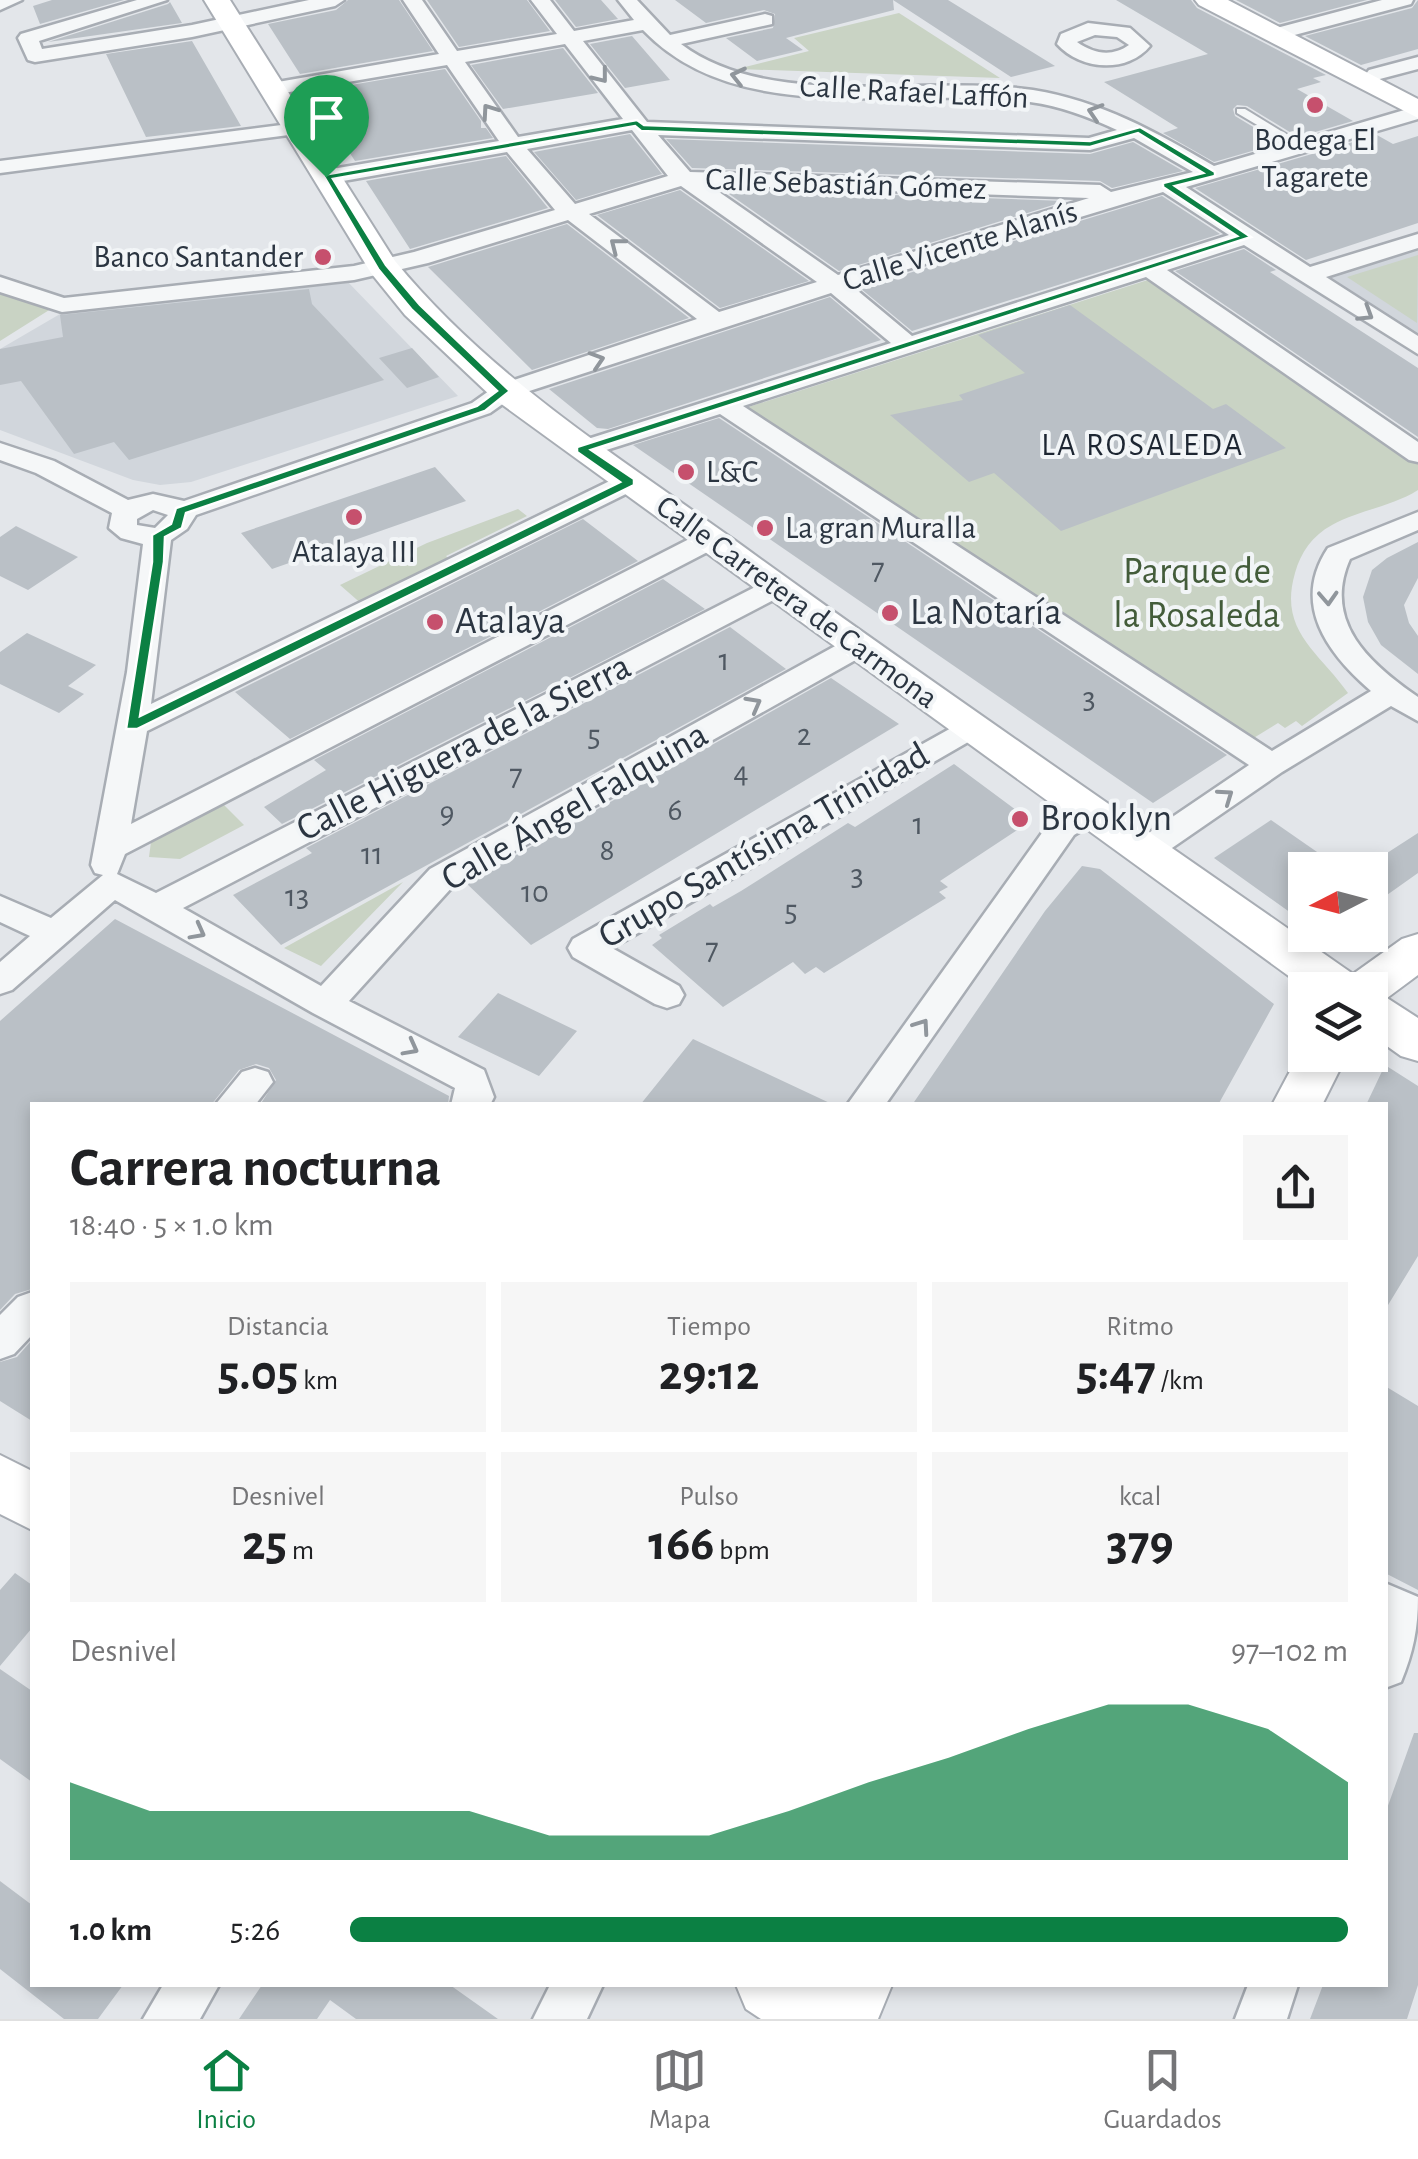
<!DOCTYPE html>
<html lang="es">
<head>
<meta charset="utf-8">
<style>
  body { margin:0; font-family:"Alegreya Sans",sans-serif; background:#f6f6f6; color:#202124; height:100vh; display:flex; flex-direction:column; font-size:38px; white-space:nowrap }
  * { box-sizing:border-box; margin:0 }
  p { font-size:32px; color:#757577 }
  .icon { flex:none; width:55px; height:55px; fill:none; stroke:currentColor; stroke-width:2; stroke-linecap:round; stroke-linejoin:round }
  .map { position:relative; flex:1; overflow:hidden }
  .side { position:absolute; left:30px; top:1102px; width:1358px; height:885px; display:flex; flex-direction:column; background:#fff; border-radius:0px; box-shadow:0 5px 15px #0003 }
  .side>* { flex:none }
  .needle { width:65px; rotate:264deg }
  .tools { position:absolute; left:1288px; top:852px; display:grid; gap:20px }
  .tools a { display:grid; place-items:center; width:100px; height:100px; border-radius:0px; background:#fff; box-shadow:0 5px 15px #0003; font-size:50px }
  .pin { position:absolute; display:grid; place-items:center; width:85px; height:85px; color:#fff; margin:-102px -42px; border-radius:50% 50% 50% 0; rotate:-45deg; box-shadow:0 0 10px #0007 }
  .pin .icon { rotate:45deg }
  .round { display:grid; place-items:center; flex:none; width:105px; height:105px; border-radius:0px; background:#f6f6f6 }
  .head { display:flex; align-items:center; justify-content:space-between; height:170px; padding:0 40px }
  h1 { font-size:55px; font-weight:700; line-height:75px }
  .stats { display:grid; grid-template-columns:repeat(3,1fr); gap:15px; height:170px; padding:10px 40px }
  .stats div { display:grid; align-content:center; border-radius:0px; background:#f6f6f6; text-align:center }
  .stats b { font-size:50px; font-weight:700 }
  .stats small { font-size:28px; font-weight:400 }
  .stats p { font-size:28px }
  .chart { height:280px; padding:20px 40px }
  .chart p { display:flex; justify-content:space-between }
  .chart svg { width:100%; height:180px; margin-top:10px; fill:#0b8043; opacity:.7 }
  ul { padding:0 40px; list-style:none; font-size:32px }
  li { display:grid; grid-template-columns:160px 120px 1fr; align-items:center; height:75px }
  li i { height:25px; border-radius:12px; background:#0b8043 }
  .menu { display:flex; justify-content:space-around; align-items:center; height:140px; border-top:2px solid #e0e0e0; background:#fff; font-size:28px; color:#757577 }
  .menu a { display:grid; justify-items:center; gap:5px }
  .menu .selected { color:#0b8043 }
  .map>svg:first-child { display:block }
</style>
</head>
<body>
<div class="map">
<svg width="1418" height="2019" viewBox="0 0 1418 2019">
  <rect width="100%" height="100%" fill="#e3e6ea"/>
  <path fill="#d1d6dc" d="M1418,244V333L1325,274Z
    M346,280L458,396L191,482L160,485L133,480L0,430V349L60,314Z"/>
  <path fill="#c9d3c4" d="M899,13L1000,78L737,69L809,51L794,38Z
    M1418,255L1417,323L1347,277Z
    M1154,278L1418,462V490C1391,507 1359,510 1332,525C1312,536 1301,552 1295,573C1278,631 1319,652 1348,693L1302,726L1296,721L1285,728L1278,723L1252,739L742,409Z
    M0,289L54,307L0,341Z
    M518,509L527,516L446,556L452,562L364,606L340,585L427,543Z
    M224,805L244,825L180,859L149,857L151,842Z
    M403,882L321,966L284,948Z"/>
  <path fill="#bac0c6" d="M52,0H124L40,24L33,6Z
    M348,0H399L433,51L300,74L268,24L336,10Z
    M427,0H527L550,31L459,47Z
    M555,0H601L618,19L576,27Z
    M675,0H948L1055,66L1011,77L893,0L894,10L786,38L803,50L757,61L726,38L773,28L775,14L764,10L706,23Z
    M1116,0H1191L1197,8L1326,75L1313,78L1321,82L1297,89L1353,121L1298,137L1247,106L1237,105L1233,109L1235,116L1280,143L1214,162L1163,133L1178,128L1104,82L1208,54Z
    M1236,0H1367L1280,23Z
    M1418,0V49L1361,65L1305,36L1412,8Z
    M170,2L182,23L48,42L168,4Z
    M632,36L670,80L625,88L590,44Z
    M192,41L241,126L146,137L106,54Z
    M563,48L598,93L503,109L471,65Z
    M445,69L481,121V128H486L493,138L355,161L310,92Z
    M630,134L662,174L576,200L534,152Z
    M1377,135L1393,144L1418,136V223L1306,260L1195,188Z
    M666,139L1090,154L1133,142L1183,171L1112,188L1100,181L692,168Z
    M506,156L548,208L410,249L366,181Z
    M722,189L1066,201L839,271Z
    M680,190L809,281L720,308L597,215Z
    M1162,196L1220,234L912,331L860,288Z
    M567,224L689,318L532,370L428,267Z
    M1244,249L1276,270L1270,272L1418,368V437L1175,271Z
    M309,289L312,304L384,380L129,460L114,442L74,454L21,381L0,385V349L63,337L60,315Z
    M830,297L881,340L608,429L597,428L549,389Z
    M1070,305L1213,409L1226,404L1286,448L1061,531L994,473L969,482L890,415L963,400L959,395L1025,373L978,335Z
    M412,348L439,377L407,388L379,358Z
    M719,418L1227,755L1153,803L633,445Z
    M435,467L466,501L272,569L241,533Z
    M583,519L638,561L290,739L235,692Z
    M16,526L78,557L28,590L0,576V537Z
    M1418,542V578L1404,605L1409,623L1418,636V674L1381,645L1368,622L1363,597L1372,570L1387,558Z
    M663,579L705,609L282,824L264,807L326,770L314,760Z
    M730,627L786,669L281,945L233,895L312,853L306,848Z
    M27,633L96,665L68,686L84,694L59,713L0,684V652Z
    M831,678L899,724L531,945L466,883Z
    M954,764L1031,821L940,881L948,887L939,892L946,898L824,973L816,967L805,974L793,962L723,1007L652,945L662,938L659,935L710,904L713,907L741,891L848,823L855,827Z
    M1271,820L1343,870H1305V923L1214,858Z
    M1418,833V873L1370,907V864Z
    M1082,866L1100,869L1274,1004L1218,1105H912L1045,911Z
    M115,919L449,1096L448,1105H260L276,1080L269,1068L256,1064L239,1070L211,1105H32V1289L15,1294L0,1310V1021Z
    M498,993L577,1031L539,1076L458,1037Z
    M693,1039L834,1105H640Z
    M1385,1065L1418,1086V1256L1385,1310V1105H1366Z
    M32,1340V1421L0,1401V1362L17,1357Z
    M1385,1386L1418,1406V1590L1385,1573Z
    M15,1573L32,1585V1628L0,1666V1590Z
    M0,1669L32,1691V1782L0,1759Z
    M1414,1733H1418V1985L1407,2019H1310L1323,1985H1385V1814Z
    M0,1881L32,1905V1985H123L98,2019H64L0,1969Z
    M262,1985H450L498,2019H356L330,2000L317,2019H239Z"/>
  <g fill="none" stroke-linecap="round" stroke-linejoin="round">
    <g stroke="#a8adb4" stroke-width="4">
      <path id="lane" d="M1237,109H1245L1307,147L1298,149L1237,113Z"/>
    </g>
    <g stroke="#a8adb4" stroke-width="5">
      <path id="street" d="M0,0H22L0,10Z
        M137,0H167L39,41L42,49L192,25L309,0H344L335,6L192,37L35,62L28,60L18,38L21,34Z
        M403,0H422L457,51L557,34L531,0H550L574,31L634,20L618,0H637L670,35L765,14L772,16V24L681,44C771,112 927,74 1033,90C1101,101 1156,132 1214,166L1418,106V119L1186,187L1310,267L1418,234V248L1326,277L1418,336V354L1244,245L1167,270L1418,442V462L1409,460L1146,277L743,406L1272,751L1371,691C1327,653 1291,604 1328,548L1418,512V530L1350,559C1322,622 1370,664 1418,697V721L1391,706L1282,772L1156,859L1145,862L1134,859L1129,851L1134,843L1249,765L720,414L581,458L568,450L572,444L891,343L831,293L514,396L490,413L196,515L187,529L171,540L151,704L620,476L629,474L642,482L638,488L147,731L131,824L699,534H719L723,540L719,546L125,854L117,874L156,893L765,582H785L789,588L785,594L183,908L321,986L430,869L848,639H868L873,646L868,653L454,885L349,1001L484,1070L494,1097L490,1105H451L455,1088L313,1013L115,900L12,990L0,994V962L30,936L0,922V896L51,918L103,875L95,873L91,865L127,672L143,544L121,538L109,528L112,513L36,473L0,460V443L54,461L128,500L153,494L184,501L472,403L496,386L697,319L568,220L428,263L354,280L62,312L0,292V277L64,298L354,266L414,252L555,210L507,152L326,184L318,182L315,177L318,172L326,170L499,141L447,65L272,95L262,89L272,83L439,54ZM643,30C740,131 905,85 1030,102C1061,106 1089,117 1117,130L1089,138L647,122L583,41ZM565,44L623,119L518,137L465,62ZM632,130L668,176L575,204L527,149ZM658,135L1090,150L1134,138L1193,172L1111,192L1100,185L690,172ZM709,185L1089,198L838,275ZM681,186L817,282L719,312L589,214ZM1163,192L1229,235L912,336L852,286ZM153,510L168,515L155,528L137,525V519Z
        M1382,0H1413L1411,4L1272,41L1262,35L1265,31Z
        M1088,23L1130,28L1150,46C1127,74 1080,70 1057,44L1061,34ZM1095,35L1117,37L1129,45C1112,57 1094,54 1077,42Z
        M1418,57V69L1376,80L1366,74L1369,70Z
        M297,123L304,125L308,129L304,133L0,173V161Z
        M971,717L982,720L986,727L982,734L612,948L679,986L684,995L679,1004L667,1008L655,1004L573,957L568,948L573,939Z
        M1089,800L1100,803L1105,811L1100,819L1074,835L885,1105H847L1052,819Z
        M255,1068L268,1072L273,1082L255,1105H215L242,1072Z
        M32,1292V1335L14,1354L0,1359V1315L18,1297Z
        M1385,1583L1418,1597C1418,1629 1413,1653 1401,1682L1385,1688Z
        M163,1985H219L200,2019H143Z
        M550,1985H603L587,2019H533Z
        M1248,1985H1298L1287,2019H1235Z"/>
    </g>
    <g stroke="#a8adb4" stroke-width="4">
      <path id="secondary" d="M204,0H230L395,261C488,375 614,454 733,539C937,687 1146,829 1353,974L1402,939L1418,934V975L1387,998L1418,1018V1061L1401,1056L1370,1034V990H1308L493,398L405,315L371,273Z
        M1195,0H1228L1418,99V118L1199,5Z
        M1305,1043V1055H1347L1322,1105H1272Z
        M0,1455L32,1471V1530L0,1514Z
        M736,1985H892L878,2019H761L746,2009Z"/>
    </g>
    <use href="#lane" fill="#f5f7f8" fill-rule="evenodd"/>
    <use href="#street" fill="#f5f7f8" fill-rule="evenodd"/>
    <use href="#secondary" fill="#fff" fill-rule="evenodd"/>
  </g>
  <defs><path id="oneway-chevron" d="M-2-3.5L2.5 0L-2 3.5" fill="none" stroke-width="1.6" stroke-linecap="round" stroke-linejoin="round" transform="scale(2.5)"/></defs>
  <g stroke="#90969c">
    <use href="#oneway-chevron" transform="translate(601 76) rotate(52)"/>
    <use href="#oneway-chevron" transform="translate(738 76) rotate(-167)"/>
    <use href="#oneway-chevron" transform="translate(489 111) rotate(-125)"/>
    <use href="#oneway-chevron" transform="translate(1095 112) rotate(-162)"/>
    <use href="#oneway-chevron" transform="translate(617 245) rotate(-142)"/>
    <use href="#oneway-chevron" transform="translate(1366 314) rotate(32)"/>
    <use href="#oneway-chevron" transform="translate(597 360) rotate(-18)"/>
    <use href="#oneway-chevron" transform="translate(1328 598) rotate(87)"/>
    <use href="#oneway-chevron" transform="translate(754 704) rotate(-29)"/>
    <use href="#oneway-chevron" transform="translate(1226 796) rotate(-35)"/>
    <use href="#oneway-chevron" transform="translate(198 932) rotate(28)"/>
    <use href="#oneway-chevron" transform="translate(922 1026) rotate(-55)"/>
    <use href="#oneway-chevron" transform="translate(411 1048) rotate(28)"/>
  </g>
  <path fill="#0b8043" stroke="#fff" stroke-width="2.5" fill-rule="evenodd" d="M637,120L644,125L1090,141L1140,127L1215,172V176L1175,186L1251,237L591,450L634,479V485L137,729H126L152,562V535L171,524L176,508L477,406L497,391L412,310L378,269L323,175ZM635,126L641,131L1090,147L1138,133L1203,173L1163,183V187L1237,236L577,447V452L620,482L140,716L164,562L165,537L182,528L186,513L485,411L510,391L420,305L386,265L333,179Z"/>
  <g fill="#c6506d" stroke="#f2f5f7" stroke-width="4">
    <circle cx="1315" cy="105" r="10"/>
    <circle cx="323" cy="257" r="10"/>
    <circle cx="686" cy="472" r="10"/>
    <circle cx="354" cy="517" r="10"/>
    <circle cx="765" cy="528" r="10"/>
    <circle cx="890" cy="613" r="10"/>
    <circle cx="435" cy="622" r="10"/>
    <circle cx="1020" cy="819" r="10"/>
  </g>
  <g text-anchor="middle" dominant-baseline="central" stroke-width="8" stroke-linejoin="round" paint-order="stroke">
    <g font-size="32" fill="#2b3541" stroke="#f2f5f7">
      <text transform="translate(914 92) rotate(3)">Calle Rafael Laffón</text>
      <text transform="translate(846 184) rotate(2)">Calle Sebastián Gómez</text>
      <text transform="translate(960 246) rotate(-17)">Calle Vicente Alanís</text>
      <text transform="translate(797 602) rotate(36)">Calle Carretera de Carmona</text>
    </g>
    <g font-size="32" fill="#2b3541" stroke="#f2f5f7">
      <text x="1315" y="140">Bodega El<tspan x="1315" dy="37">Tagarete</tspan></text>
      <text x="303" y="257" text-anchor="end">Banco Santander</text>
      <text x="706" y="472" text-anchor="start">L&amp;C</text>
      <text x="785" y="528" text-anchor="start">La gran Muralla</text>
      <text x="354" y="552">Atalaya III</text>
    </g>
    <g font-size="32" letter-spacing="2.5" fill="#1d2632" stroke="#f2f5f7">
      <text x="1143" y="445">LA ROSALEDA</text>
    </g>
    <g font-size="32" fill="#4f5862">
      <text x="878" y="569">7</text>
      <text x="724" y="660">1</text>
      <text x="1089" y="698">3</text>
      <text x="804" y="735">2</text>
      <text x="594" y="736">5</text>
      <text x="741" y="772">4</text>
      <text x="516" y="775">7</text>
      <text x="675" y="810">6</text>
      <text x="447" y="813">9</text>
      <text x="918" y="824">1</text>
      <text x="607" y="850">8</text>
      <text x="372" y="854">11</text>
      <text x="857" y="875">3</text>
      <text x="535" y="892">10</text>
      <text x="297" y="896">13</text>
      <text x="791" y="911">5</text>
      <text x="712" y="949">7</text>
    </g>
    <g font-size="38" fill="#435c3a" stroke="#f2f5f7">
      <text x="1197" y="572">Parque de<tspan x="1197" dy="44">la Rosaleda</tspan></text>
    </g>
    <g font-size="38" fill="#2b3541" stroke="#f2f5f7" text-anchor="start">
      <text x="910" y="613">La Notaría</text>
      <text x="455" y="622">Atalaya</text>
      <text x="1040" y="819">Brooklyn</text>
    </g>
    <g font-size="38" fill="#2b3541" stroke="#f2f5f7">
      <text transform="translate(464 748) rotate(-27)">Calle Higuera de la Sierra</text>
      <text transform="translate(575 807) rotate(-30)">Calle Ángel Falquina</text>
      <text transform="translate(764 846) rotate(-30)">Grupo Santísima Trinidad</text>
    </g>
  </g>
</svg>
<div class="tools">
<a><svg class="needle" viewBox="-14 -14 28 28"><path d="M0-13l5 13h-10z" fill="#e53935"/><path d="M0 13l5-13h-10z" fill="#757577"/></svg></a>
<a><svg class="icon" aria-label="layers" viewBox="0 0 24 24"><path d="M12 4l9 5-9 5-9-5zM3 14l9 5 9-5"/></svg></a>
</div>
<div class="pin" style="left:326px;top:177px;background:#1e9e55"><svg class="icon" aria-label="arrive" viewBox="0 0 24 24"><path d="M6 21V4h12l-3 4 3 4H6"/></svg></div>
<section class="side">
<div class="head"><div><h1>Carrera nocturna</h1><p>18:40 · 5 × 1.0 km</p></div><a class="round"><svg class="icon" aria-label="share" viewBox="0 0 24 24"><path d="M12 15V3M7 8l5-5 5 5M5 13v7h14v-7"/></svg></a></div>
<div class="stats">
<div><p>Distancia</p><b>5.05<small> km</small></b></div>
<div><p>Tiempo</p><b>29:12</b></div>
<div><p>Ritmo</p><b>5:47<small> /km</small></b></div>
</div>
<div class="stats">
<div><p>Desnivel</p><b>25<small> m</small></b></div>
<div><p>Pulso</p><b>166<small> bpm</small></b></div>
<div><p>kcal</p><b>379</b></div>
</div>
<div class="chart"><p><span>Desnivel</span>97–102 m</p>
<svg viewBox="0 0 160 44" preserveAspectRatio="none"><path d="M0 44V25L10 32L20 32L30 32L40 32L50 32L60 38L70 38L80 38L90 32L100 25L110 19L120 12L130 6L140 6L150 12L160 25V44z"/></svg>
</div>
<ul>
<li><b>1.0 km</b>5:26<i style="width:100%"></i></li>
</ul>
</section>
</div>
<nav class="menu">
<a class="selected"><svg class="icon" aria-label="home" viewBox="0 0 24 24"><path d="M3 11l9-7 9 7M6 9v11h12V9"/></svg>Inicio</a>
<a><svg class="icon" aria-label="map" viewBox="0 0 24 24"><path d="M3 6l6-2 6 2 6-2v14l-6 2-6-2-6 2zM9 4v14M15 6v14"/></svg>Mapa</a>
<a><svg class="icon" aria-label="saved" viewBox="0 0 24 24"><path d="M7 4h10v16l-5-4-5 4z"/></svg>Guardados</a>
</nav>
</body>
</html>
